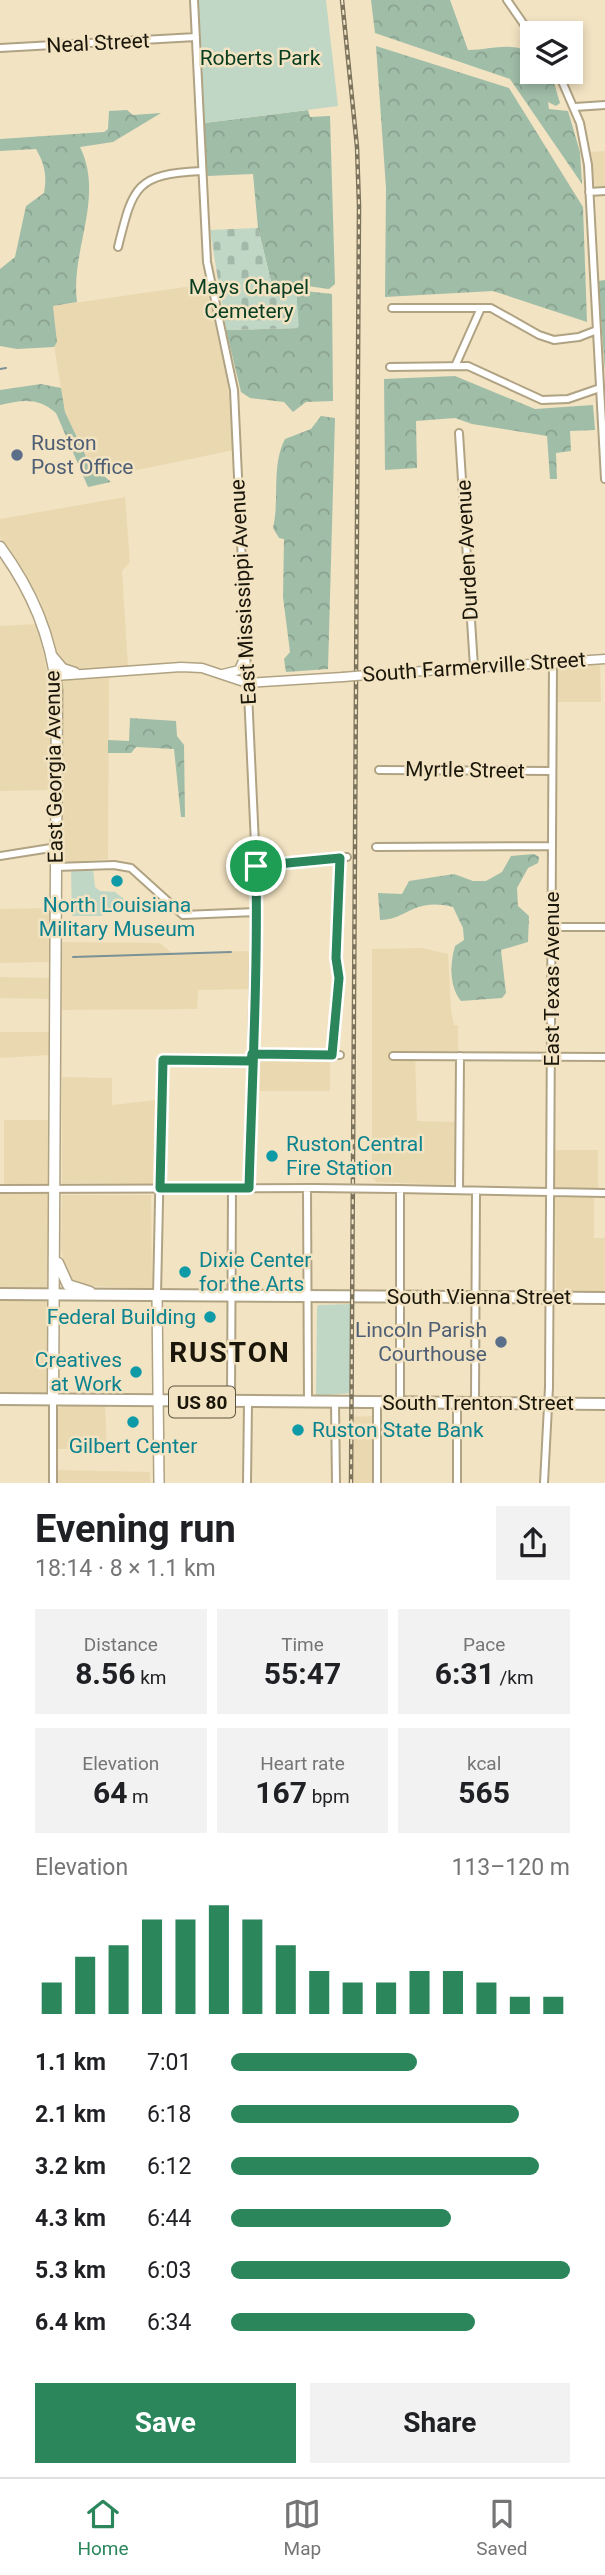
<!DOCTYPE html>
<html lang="en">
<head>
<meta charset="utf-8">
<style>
  body { margin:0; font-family:Roboto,sans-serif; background:#f2f2f2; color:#202124; height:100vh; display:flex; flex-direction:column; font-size:26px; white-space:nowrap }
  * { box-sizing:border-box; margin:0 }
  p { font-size:23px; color:#757577 }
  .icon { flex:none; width:38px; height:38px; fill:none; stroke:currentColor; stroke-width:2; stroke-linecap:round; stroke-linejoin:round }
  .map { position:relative; height:1483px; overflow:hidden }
  .panel { display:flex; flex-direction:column; background:#fff; flex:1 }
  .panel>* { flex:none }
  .tools { position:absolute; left:520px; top:21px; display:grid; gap:14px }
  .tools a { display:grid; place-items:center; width:63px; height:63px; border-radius:0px; background:#fff; box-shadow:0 4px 10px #0003; font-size:35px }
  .pin { position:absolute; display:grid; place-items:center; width:60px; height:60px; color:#fff; margin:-30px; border:4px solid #fff; border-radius:50%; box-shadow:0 2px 7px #0007 }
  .round { display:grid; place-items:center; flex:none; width:74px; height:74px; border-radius:0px; background:#f2f2f2 }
  .overview { display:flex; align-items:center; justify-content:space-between; height:119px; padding:0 35px }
  h1 { font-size:38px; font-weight:700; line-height:52px }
  .metrics { display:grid; grid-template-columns:repeat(3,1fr); gap:10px; height:119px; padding:7px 35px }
  .metrics div { display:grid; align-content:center; border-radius:0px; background:#f2f2f2; text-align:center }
  .metrics b { font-size:30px; font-weight:700 }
  .metrics small { font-size:19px; font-weight:400 }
  .metrics p { font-size:19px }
  .chart { height:196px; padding:14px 35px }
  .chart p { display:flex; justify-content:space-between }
  .chart svg { width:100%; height:126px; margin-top:7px; stroke:#2b865c; stroke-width:6 }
  .cta { display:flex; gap:14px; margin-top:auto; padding:14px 35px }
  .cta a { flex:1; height:80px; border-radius:0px; background:#2b865c; color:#fff; font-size:28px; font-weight:700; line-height:80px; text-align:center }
  .cta a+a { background:#f2f2f2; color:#202124 }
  ul { padding:0 35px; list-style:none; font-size:23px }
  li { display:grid; grid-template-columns:112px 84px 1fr; align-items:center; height:52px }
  li i { height:18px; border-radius:9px; background:#2b865c }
  .dock { display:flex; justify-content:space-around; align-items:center; height:98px; border-top:2px solid #e0e0e0; background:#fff; font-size:19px; color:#757577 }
  .dock a { display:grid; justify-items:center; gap:4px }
  .dock .selected { color:#2b865c }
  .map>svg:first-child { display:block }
</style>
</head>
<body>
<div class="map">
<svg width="605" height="1483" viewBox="0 0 605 1483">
  <defs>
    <pattern id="forest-crowns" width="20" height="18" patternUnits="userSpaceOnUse" patternTransform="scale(1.75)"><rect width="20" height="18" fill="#a0bda8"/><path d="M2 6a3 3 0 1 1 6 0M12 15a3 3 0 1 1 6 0" fill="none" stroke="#89a28f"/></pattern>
    <pattern id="cemetery-stones" width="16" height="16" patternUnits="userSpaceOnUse" patternTransform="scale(1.75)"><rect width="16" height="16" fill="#c0d7c6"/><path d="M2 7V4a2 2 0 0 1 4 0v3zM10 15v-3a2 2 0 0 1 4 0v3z" fill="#a4b8a9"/></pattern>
  </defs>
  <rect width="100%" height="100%" fill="#f2e3c2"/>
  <path fill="#ead9b0" d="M605,151V188H595L591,152Z
    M206,284L228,386L234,450L108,476L89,463L65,412L54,346L57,341L53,306Z
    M125,497L130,562L122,571L128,666L77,670L65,666L58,657L39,598L0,537V519Z
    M37,624L50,686L51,790L0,791V626Z
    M600,662L601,702H557L558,665Z
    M109,676L108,859L67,862L62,859V682L64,678Z
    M51,908L50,962L0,963V909Z
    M62,942L160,943L172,953L251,951V989L198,990L197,1009L62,1010Z
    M422,948L448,954L451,1010L454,1025H458V1051H415L417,1121L456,1122V1177L451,1185L376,1182L372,1176V949Z
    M0,977L50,978V999L0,998Z
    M0,1032H50V1055L0,1058Z
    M259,1059L330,1060V1091H259Z
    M62,1077L112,1078V1105L157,1100L155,1184L62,1183Z
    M4,1120H50L48,1184L4,1185Z
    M555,1150H598V1189L555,1188Z
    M0,1193H47L50,1198L48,1391L43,1395H0Z
    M62,1195H151L152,1289L91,1286L68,1278L61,1249Z
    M594,1197V1238H605V1293H556L555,1198Z
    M64,1405H105L107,1449H57L58,1409Z
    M373,1416L374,1483H349L350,1417Z
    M57,1470L150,1472V1483H57Z"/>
  <path fill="url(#forest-crowns)" d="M371,0H450L468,50C492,50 509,41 532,53V72H546L554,83L560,103L556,106L548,102L549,109L568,111L580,152L582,184L510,79L375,33Z
    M376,46L509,88L583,207L587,322L493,291L385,297L386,188Z
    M127,110L133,115L161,113L113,142L80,147C105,198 70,251 77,302L53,306L57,342L54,347L17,349L0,346V269L15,257L26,206L44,193C47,175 45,165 36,149L0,151V139L104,132L108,129L109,111Z
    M308,110L310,117L330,116L335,284L329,289L271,281L258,228L253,174L207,176L204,123Z
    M605,280V371L598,281Z
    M296,290L332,294L333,401L306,402L293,412L284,402L250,398L241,392L226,330L298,328Z
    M455,376L535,409L593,405L595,430L570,431L571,451L556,453L557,479H550L547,436L472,424L455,418L416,421L417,468L385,470L384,379Z
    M41,384L61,388L65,412L89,463L111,482L88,487L56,413C38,397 22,400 0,405V390Z
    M321,416L335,418L328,669L286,672L284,659L290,652L283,597L284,539L279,538L273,528C280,498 271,466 285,439L311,429Z
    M130,718L176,721L177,736L184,745L185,817H181L174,749L136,747L131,753H108V740L129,741Z
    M534,854L539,857L538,863L528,868L517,888L518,906L529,916L528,942L501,950L506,993L502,998L461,1001C449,986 450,964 455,946L464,940L463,928L453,907C413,897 407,920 380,920L378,893L402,894L409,881L454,874L473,881H486L502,872L511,856Z"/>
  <path fill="url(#cemetery-stones)" d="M258,228L271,281L296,286L299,328L226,330L210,230Z"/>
  <path fill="#c0d7c6" d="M198,0H326L338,106L204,123Z
    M93,868L95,887L100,891L115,892L133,906L134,910L103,911L102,916H72L71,869Z
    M352,1304L351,1393L316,1396L317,1308L318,1305Z"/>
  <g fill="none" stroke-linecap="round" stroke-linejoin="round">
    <path stroke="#7a9197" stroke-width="2" d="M0,369L6,368
      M73,957L231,952"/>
    <g stroke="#b0a383" stroke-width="10">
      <path id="minor" d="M194,0L207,262L234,390L256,866L249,1188
        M507,0L532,36
        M0,48L196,37
        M558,72L580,123L588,165L605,479
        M575,107L605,105
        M589,192L605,191
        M118,247C133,187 135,174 201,171
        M392,308H491L539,335L554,340L579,337L597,330
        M456,364L481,308
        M390,367L468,366L542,400L568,399L600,388
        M459,433L474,667
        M379,770L552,771
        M376,847L552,846
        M0,856L57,847
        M256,866L347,857
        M56,867L114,865L131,868L183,915L257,912
        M552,927H605
        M252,1054L340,1055
        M332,1055L339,978L336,958L340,858
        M393,1056L605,1057
        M307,1188L308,1403
        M0,1189L314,1188
        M397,1189L605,1193
        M459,1190L460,1056
        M157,1295L162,1061H251
        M53,1400V1483
        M231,1402L232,1188
        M335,1403L336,1483
        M377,1403V1483
        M400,1403V1189
        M475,1404L476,1191
        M247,1483L248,1403
        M457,1483V1404
        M544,1483L549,1387L553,660"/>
    </g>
    <g stroke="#b0a383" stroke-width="11">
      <path id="tertiary" d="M53,656L63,668L75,672
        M223,674L239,670L246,654
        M379,674L605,659
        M55,676L181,667L202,668L247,683L343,677"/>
    </g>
    <g stroke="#b0a383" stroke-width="12">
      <path id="secondary" d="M157,1295L159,1483"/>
    </g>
    <g stroke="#b0a383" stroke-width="13">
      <path id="primary" d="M0,547C32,591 51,635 57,690L53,1400
        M58,1263L68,1285L90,1292"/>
    </g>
    <g stroke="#b0a383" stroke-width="14">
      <path id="trunk" d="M0,1294L605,1298
        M0,1399L605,1404"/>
    </g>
    <use href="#minor" stroke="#fff" stroke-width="6"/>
    <use href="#tertiary" stroke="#fff" stroke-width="8"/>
    <use href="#secondary" stroke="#fff" stroke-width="9"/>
    <use href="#primary" stroke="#fff" stroke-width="10"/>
    <use href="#trunk" stroke="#fff" stroke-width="10"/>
    <g stroke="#7c735d" stroke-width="4.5">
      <path id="rail" d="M342,0L357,147L359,206L351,1483"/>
    </g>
    <use href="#rail" stroke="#f2e3c2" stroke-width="2" stroke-dasharray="5" stroke-linecap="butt"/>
    <g stroke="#b0a383" stroke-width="10" stroke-linecap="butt">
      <path id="minor-bridge" d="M314,1188L396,1189"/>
    </g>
    <g stroke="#b0a383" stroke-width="11" stroke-linecap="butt">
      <path id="tertiary-bridge" d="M343,677L379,674"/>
    </g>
    <use href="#minor-bridge" stroke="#fff" stroke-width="6"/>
    <use href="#tertiary-bridge" stroke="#fff" stroke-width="8"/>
  </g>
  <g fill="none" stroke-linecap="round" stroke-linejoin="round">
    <g stroke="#fff" stroke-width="14">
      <path id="route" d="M256,866C258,973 252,1081 249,1188H160L163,1060L251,1061L252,1054L332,1055L339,978L336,958L340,858L256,866"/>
    </g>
    <use href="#route" stroke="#2b865c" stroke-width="9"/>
  </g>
  <g fill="#5c6f8a" stroke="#f2e3c2" stroke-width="2.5">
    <circle cx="17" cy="455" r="7"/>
    <circle cx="501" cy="1342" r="7"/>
  </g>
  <g fill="#0f9aa8" stroke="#f2e3c2" stroke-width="2.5">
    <circle cx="117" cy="881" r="7"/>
    <circle cx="272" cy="1156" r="7"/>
    <circle cx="185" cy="1272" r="7"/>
    <circle cx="210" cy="1317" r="7"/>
    <circle cx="136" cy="1372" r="7"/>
    <circle cx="133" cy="1422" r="7"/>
    <circle cx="298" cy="1430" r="7"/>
  </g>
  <g text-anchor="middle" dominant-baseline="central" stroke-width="5" stroke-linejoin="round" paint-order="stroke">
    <rect fill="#f2e3c2" stroke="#5c5441" stroke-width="2" x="169" y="1386.5" width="66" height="31" rx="5"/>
    <g font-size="19" font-weight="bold" fill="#1b160a">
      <text x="202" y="1402">US 80</text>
    </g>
    <g font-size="21" fill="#1b160a" stroke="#f2e3c2">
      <text transform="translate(98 43) rotate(-3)">Neal Street</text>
      <text transform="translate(467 550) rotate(-93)">Durden Avenue</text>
      <text transform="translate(243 592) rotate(-93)">East Mississippi Avenue</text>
      <text transform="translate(474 667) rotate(-4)">South Farmerville Street</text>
      <text transform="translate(54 767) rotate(-91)">East Georgia Avenue</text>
      <text transform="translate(465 770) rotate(1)">Myrtle Street</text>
      <text transform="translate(552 979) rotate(-90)">East Texas Avenue</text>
      <text x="479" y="1297">South Vienna Street</text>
      <text x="478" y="1403">South Trenton Street</text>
    </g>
    <g font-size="21" fill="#093d21" stroke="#f2e3c2">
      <text x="260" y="58">Roberts Park</text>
      <text x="249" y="287">Mays Chapel<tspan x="249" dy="24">Cemetery</tspan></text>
    </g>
    <g font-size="21" fill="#4e5e75" stroke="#f2e3c2" text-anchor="start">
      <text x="31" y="443">Ruston<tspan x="31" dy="24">Post Office</tspan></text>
      <text x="487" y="1330" text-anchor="end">Lincoln Parish<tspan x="487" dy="24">Courthouse</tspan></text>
    </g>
    <g font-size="21" fill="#0d838f" stroke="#f2e3c2" text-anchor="start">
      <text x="117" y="905" text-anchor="middle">North Louisiana<tspan x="117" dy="24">Military Museum</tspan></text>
      <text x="286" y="1144">Ruston Central<tspan x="286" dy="24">Fire Station</tspan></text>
      <text x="199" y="1260">Dixie Center<tspan x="199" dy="24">for the Arts</tspan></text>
      <text x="196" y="1317" text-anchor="end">Federal Building</text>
      <text x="122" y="1360" text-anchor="end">Creatives<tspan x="122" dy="24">at Work</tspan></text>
      <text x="312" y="1430">Ruston State Bank</text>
      <text x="133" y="1446" text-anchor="middle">Gilbert Center</text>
    </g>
    <g font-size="28" font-weight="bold" letter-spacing="2" fill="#1b160a" stroke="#f2e3c2">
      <text x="230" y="1352">RUSTON</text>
    </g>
  </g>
</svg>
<div class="tools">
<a><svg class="icon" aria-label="layers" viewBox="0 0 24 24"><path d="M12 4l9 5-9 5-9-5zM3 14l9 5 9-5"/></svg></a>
</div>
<div class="pin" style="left:256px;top:866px;background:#1e9e55"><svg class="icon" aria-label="arrive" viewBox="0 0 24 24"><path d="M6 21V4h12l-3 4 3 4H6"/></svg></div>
</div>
<section class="panel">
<div class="overview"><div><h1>Evening run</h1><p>18:14 · 8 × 1.1 km</p></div><a class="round"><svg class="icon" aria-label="share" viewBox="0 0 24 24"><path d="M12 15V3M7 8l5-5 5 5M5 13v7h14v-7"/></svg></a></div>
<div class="metrics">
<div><p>Distance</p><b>8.56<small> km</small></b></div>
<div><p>Time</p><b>55:47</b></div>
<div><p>Pace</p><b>6:31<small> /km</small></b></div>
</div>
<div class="metrics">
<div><p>Elevation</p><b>64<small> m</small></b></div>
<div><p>Heart rate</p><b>167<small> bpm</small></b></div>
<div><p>kcal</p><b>565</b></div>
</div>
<div class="chart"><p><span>Elevation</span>113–120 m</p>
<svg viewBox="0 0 160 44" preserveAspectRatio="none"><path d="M5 44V33M15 44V24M25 44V20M35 44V11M45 44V11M55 44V6M65 44V11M75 44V20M85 44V29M95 44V33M105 44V33M115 44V29M125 44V29M135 44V33M145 44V38M155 44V38"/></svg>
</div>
<ul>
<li><b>1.1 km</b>7:01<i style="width:55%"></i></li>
<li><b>2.1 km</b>6:18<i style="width:85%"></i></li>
<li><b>3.2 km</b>6:12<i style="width:91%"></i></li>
<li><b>4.3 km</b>6:44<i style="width:65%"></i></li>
<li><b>5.3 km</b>6:03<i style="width:100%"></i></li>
<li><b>6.4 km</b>6:34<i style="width:72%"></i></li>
</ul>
<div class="cta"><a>Save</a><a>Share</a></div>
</section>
<nav class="dock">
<a class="selected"><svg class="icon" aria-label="home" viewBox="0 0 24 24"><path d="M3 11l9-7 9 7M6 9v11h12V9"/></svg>Home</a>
<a><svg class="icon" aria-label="map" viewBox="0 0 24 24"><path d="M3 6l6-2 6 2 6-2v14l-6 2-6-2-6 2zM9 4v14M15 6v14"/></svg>Map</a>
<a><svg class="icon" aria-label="saved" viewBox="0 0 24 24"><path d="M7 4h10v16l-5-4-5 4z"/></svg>Saved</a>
</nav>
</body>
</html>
